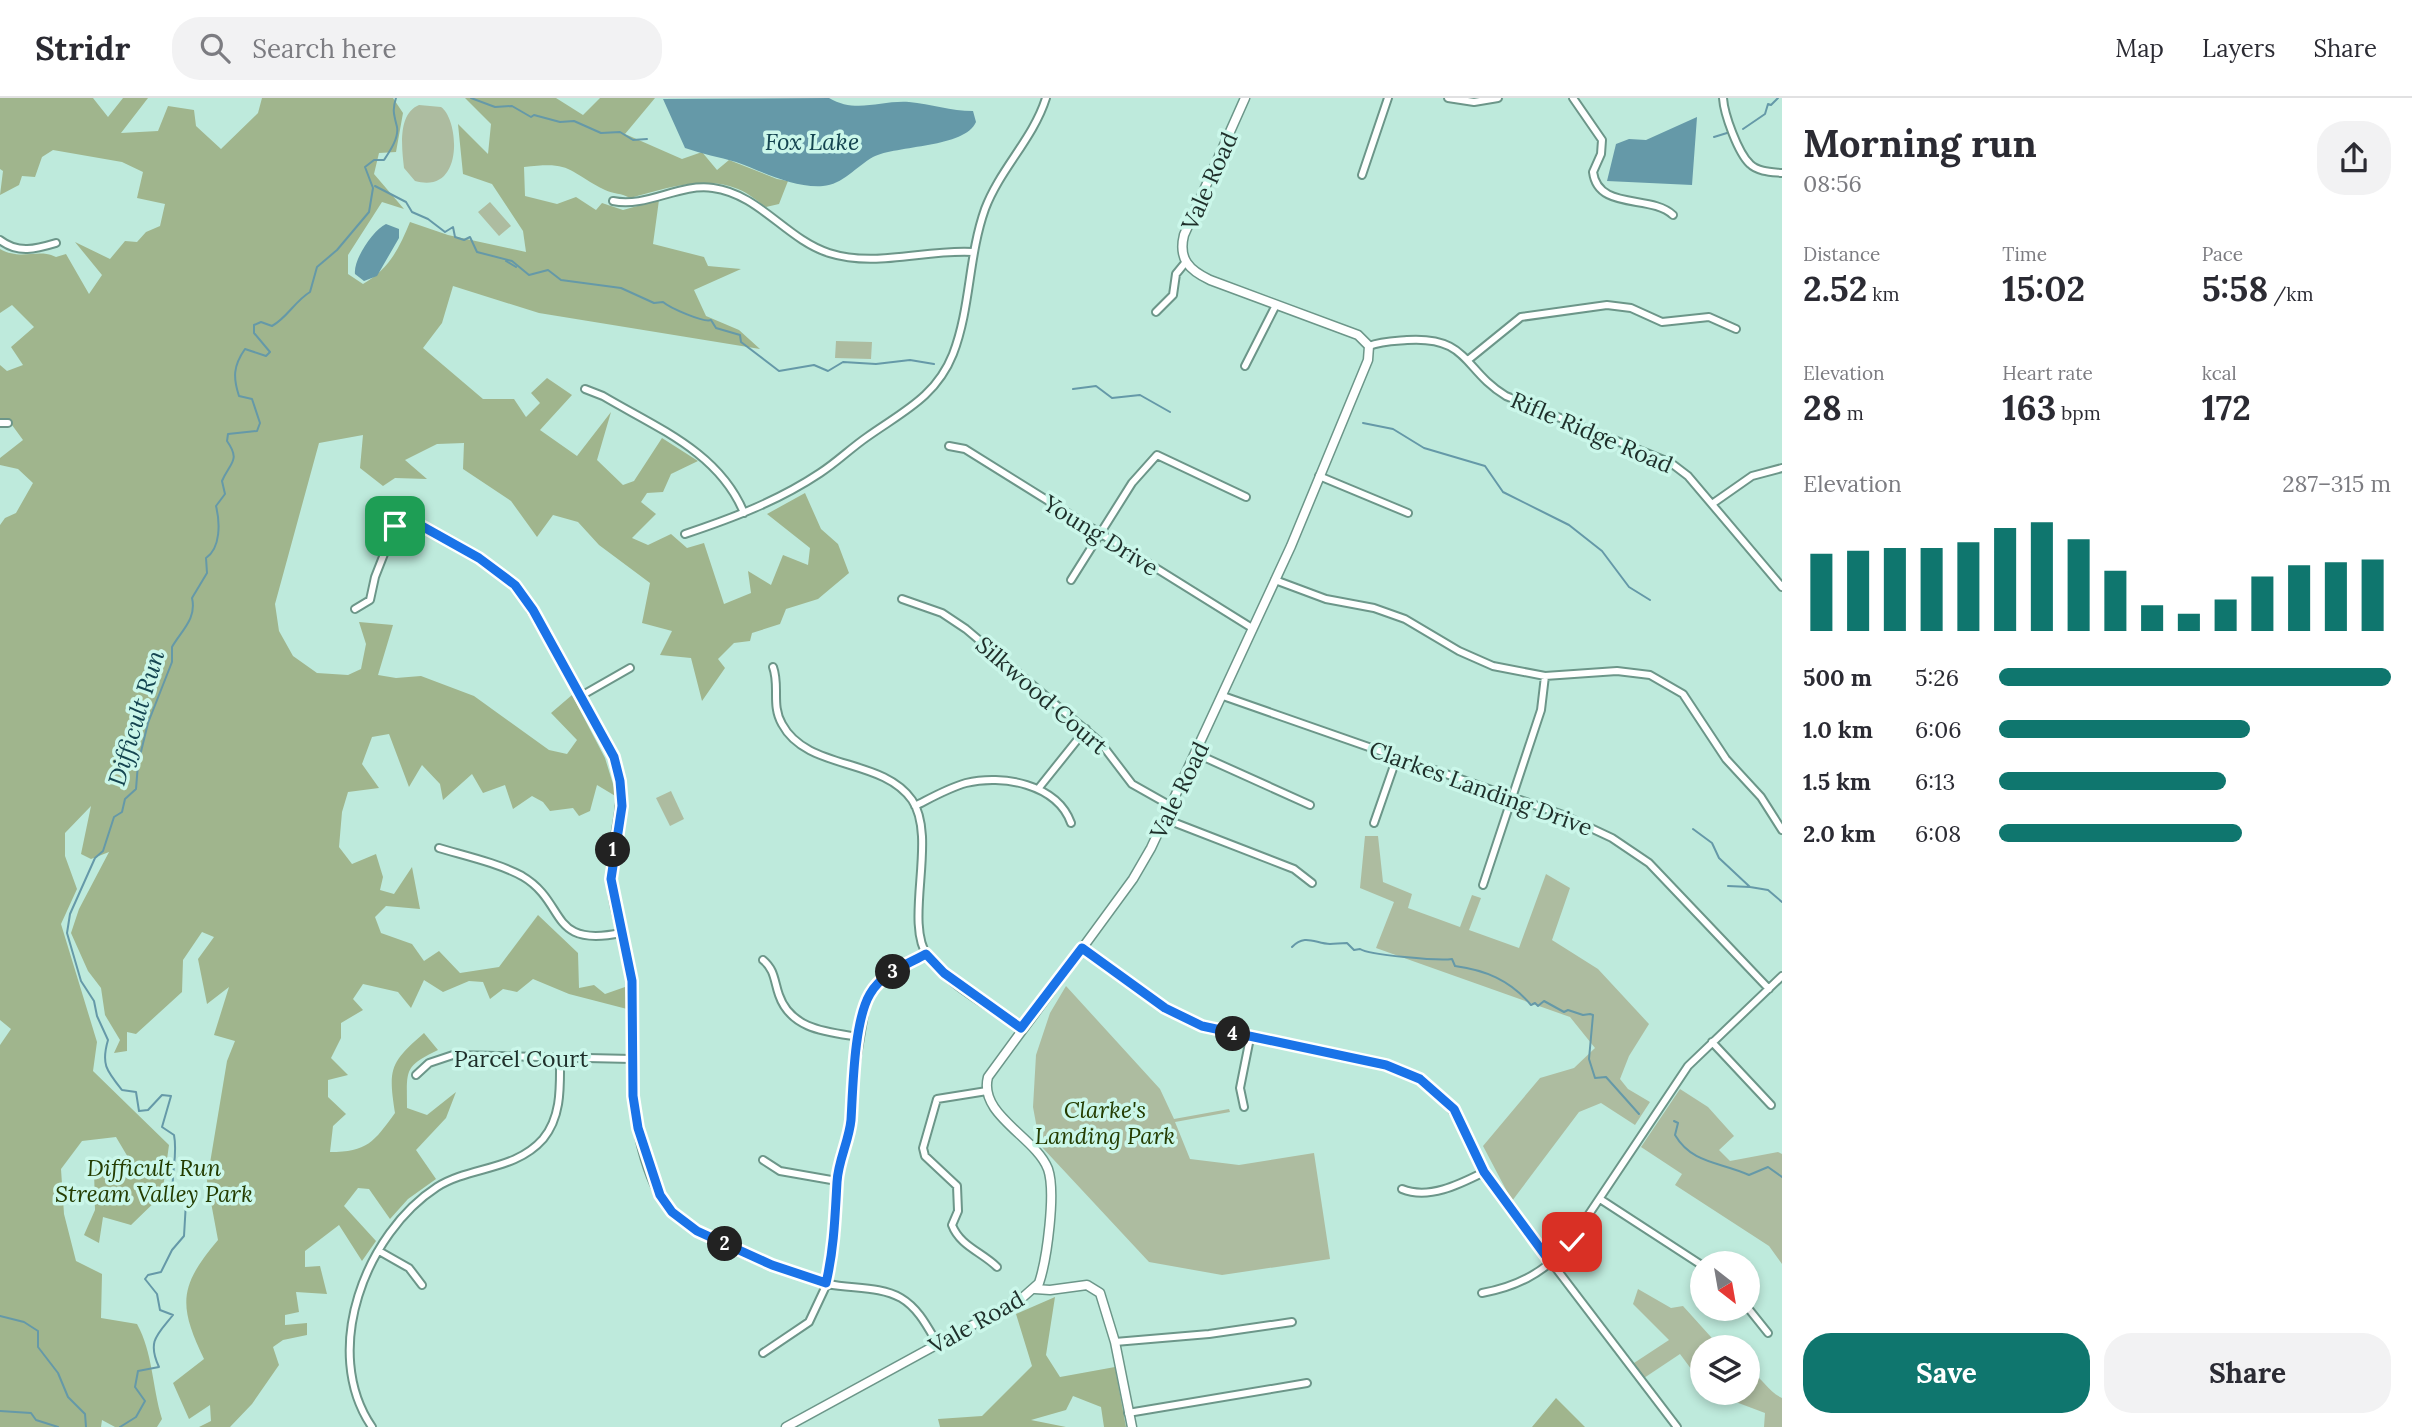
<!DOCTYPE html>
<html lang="en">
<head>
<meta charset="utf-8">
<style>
  body { margin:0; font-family:Lora,serif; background:#f2f2f3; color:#2b2b33; height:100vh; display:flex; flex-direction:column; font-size:26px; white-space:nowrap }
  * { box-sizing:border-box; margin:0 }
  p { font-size:23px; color:#7c7c81 }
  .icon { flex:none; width:38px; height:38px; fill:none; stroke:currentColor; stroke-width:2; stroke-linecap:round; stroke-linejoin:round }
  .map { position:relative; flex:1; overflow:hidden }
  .sheet { display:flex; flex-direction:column; background:#fff; width:630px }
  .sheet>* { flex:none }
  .needle { width:46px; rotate:149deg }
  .tools { position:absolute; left:1690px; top:1153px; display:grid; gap:14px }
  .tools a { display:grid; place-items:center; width:70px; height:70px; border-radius:50%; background:#fff; box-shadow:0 4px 10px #0003; font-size:35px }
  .pin { position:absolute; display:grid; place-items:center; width:60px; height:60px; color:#fff; margin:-30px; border-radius:14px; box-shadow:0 4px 10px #0006 }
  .km { position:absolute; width:35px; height:35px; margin:-18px; border-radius:50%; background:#222; color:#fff; font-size:19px; line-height:35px; text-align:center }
  .round { display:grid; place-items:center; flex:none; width:74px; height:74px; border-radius:28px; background:#f2f2f3 }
  .headline { display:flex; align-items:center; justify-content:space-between; height:119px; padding:0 21px }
  h1 { font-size:38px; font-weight:700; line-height:52px }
  .stats { display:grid; grid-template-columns:repeat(3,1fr); gap:10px; height:119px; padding:7px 21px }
  .stats div { display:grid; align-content:center }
  .stats b { font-size:35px; font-weight:700 }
  .stats small { font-size:19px; font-weight:400 }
  .stats p { font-size:19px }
  .chart { height:196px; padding:14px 21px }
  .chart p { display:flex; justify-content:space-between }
  .chart svg { width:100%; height:126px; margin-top:7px; stroke:#0f766e; stroke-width:6 }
  .cta { display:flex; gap:14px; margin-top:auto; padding:14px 21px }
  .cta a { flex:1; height:80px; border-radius:28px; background:#0f766e; color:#fff; font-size:28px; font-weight:700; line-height:80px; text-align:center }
  .cta a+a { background:#f2f2f3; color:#2b2b33 }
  ul { padding:0 21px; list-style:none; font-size:23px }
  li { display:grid; grid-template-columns:112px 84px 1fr; align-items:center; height:52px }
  li i { height:18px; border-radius:9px; background:#0f766e }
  header { display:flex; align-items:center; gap:42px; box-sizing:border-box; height:98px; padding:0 35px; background:#fff; border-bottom:2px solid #e1e1e2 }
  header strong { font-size:33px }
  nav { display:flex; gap:38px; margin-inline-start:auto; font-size:24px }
  .search { width:490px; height:63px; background:#f2f2f3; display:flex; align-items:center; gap:18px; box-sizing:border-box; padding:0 24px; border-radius:28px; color:#7c7c81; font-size:26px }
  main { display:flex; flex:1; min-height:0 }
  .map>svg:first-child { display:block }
</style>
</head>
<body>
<header>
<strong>Stridr</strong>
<div class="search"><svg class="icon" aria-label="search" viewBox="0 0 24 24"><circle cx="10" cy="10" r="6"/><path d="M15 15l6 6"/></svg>Search here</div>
<nav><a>Map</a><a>Layers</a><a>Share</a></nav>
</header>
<main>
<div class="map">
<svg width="1782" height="1329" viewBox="0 0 1782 1329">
  <rect width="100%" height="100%" fill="#beeadc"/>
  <path fill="#adbca0" d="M419,7L441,9C459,21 465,97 415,83L404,70C402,51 397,16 419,7Z
    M490,104L511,128L499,138L478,114Z
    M836,243L872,244L871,261L835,260Z
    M671,693L684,721L670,728L656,700Z
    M1365,738H1378L1383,784L1412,796L1408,810L1460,829L1472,797L1481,800L1469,832L1519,850L1546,776L1570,790L1552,842L1598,871L1649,926L1629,958L1620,981L1628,991L1650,1004L1635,1027L1601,1005L1579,1014L1512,1103L1483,1048L1540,980L1574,970L1595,950L1570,919L1376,850L1394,804L1360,790Z
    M1066,888L1160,991L1174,1021L1229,1011L1230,1014L1175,1024L1190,1061L1239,1067L1314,1055L1330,1161L1222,1177L1149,1164L1040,1047L1033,1009L1036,957L1050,915Z
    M1680,991L1708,1009L1734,1038L1719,1052L1730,1063L1778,1054L1782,1056V1166L1769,1148L1675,1087L1682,1076L1641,1049Z
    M1638,1191L1671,1210L1683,1208L1720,1249L1703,1250V1287L1680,1256L1644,1280L1634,1265L1669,1242L1633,1206Z
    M1748,1273C1763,1279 1768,1294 1782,1300V1329H1764L1765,1315L1712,1295H1748Z"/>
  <path fill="#a0b58d" d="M0,0H93L108,19L123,0H148L121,35L158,33L168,8L194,12L196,28L221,51L258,15L262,0H393L403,15L396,54L379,55L374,76L404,111L382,104L348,157V176L363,186C389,171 399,151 410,124L448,137L526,154L523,133L492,86L463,76L458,26L488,56L491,26L465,0H556L583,17L600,0H655L625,36L682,61L702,54L717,72L729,62L777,81L788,83L779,106L766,109C757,103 748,95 738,91C704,77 664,91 630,100C622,95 613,96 605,92C566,72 572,63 524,69L525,98L557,106L576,99L596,112L602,105L623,112L659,102L653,146L704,159L708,168L741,171L694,192L706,218L739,232L760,251L539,215L453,188L442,225L423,250L483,301H514L526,319L540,305L531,295L547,280L572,297L540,332L577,358L611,314L597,362L623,387L634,383L662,340L698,363L671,376L663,394L647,395L641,404L656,416L632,440L648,447L671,436L687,450L704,445L724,506L751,495L748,473L771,487L783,457L808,467L810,450L767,416L805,395L821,431L838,446L849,475L818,501L786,511L780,526L752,535L750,543L734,545L718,561L725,570L702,603L691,560L660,557L672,533L642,525L650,485L599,447L578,424L553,417L537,439L511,403L463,371L464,345L437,346L405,362L427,381L395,380L383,388L360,370L363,337L319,345L275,506L279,533L293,558L317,575L348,577L361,571L366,546L359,524L393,527L378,577L396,580L421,578L474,598L549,652L567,656L577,642L551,615L572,597L605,660L617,699L597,687L590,713L579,718L573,710L550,713L543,704L532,698L513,711L505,687L483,695L472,676L443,702L440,686L422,667L409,689L389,636L372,639L362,666L379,690L348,694L342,714L339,749L352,766L376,756L383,779L380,792L394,796L412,769L420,811L386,808L375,819L381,835L412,846L424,863L439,853L460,875L499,869L538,817L578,855L579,890L594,887L605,896L625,889L627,911L569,896L533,881L517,894L503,891L490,901L483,884L469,883L443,894L424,882L411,910L398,894L363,886L353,901L363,912L341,925V940L331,960L348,977L328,982V999L346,1016L333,1028L330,1054C367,1054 374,1044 395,1015C388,970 390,965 424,935L438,952C403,969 407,972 407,1010L427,1017L456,994L446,1020L416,1052L436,1081L408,1101L390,1121L369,1091L358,1090L344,1108L376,1143L362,1163L339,1127L305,1153V1169L320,1168L327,1196L296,1194L299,1214L285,1217V1227L307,1225V1237L283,1242L273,1249L279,1267L252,1306L230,1329H199L211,1323L210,1307L189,1321L173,1285L204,1261C178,1207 179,1188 218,1142L207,1083L227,963L235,943L214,937L229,889L207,906L198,861L214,839L202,834L183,862L182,894L136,936L127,934V953L114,955L120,942L105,917L101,890L88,873L71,835L79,811L109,754L91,761L81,756L91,708L65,735V758L77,791L61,826L97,944L93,973L169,1047L162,1097L131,1127L103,1119L99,1145L84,1137L95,1112L94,1071L132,1066L116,1039L82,1043L61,1071L64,1116L76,1163L102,1176L101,1220L137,1226C153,1255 152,1288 162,1321L157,1329H115L102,1322L101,1329H0V947L11,931L0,922V427L5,420L16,415L33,385L18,371L0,367V360L23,342L12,327L0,325V267L7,273L23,267L11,249L34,229L12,207L0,215V151C21,163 38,150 56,159L66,156L89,196L102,177L75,144L110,161L125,143L137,144L146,134L160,128L165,106L137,100L143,74L122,64L53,52L42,59L35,79L22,78L19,87L0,97L3,73L0,71Z
    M1055,1199L1046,1257L1060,1279L1115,1269L1126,1329H1104L1101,1309L1073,1298L1066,1312L1031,1322L1066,1329H940L938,1321L982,1318L1032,1268L1016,1216Z
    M1556,1300L1585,1329H1532Z"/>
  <path fill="#6599a8" d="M829,0C856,16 881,2 909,4C931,6 951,13 973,13L976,24C965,50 897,47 873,59C857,68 842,87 823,88C793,90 764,74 736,64C719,59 702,56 685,50L663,1Z
    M1697,19L1692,87L1607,83L1616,46L1629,41L1646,42Z
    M386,126L399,131V140L377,178L364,183L355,176C353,162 373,132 386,126Z"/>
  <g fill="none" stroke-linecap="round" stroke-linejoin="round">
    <path stroke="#6599a8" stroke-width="2" d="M471,0L495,9L512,8L531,19L534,17L560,24L574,23L601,35L620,34L633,42L647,41
      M1743,31L1765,16L1768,6L1771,7L1778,0
      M1714,39L1727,35
      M375,88L406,104L412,114L428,121L445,134L453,129L455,139L464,142L470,139L477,154L512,163L529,177L548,172L561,182L621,190L654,205L663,204C670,210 704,225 711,222L716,230L740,237L741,244L779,273L814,267L828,273L843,264L876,266L910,262L934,266
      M506,163L516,169
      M1073,291L1096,288L1112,300L1140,297L1170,314
      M1363,325L1393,331L1424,350L1485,368L1503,394L1569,427L1602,453L1629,489L1650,502
      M1693,731L1712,745L1719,760L1750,789L1768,792L1782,804
      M1728,788L1750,789
      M1292,849C1305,835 1316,846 1330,846C1336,846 1340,845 1347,845L1354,852L1360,851C1369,857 1439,863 1452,861L1455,868C1485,872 1510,882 1531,907L1535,905L1538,908L1544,903L1564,914L1568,912L1583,917L1590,916L1593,917L1589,961L1595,980L1606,979L1639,1016
      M1674,1023L1678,1025L1675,1037C1692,1066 1721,1064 1749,1077L1768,1069L1782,1079
      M0,1218L24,1224L38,1233V1249L58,1275L68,1299L85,1316L86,1329
      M0,1313L31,1315L36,1322L58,1329
      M120,1329L136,1319L145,1303L135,1289L138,1273L159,1269C147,1243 157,1237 173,1217L160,1212L157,1196L145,1181L148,1177L161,1174L172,1152L184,1138L186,1104L173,1095C171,1074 178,1057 174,1037L162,1029L171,998L162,997L148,1012L139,1013L136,994L122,992C106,972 101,966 108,942L97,918L94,903L81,883L67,835L70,816L95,760L103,753L114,719L122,714L125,701L136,691L138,666L148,625L172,564V549C181,533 197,521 192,500L207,475L206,460C221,450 220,424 216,408L225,396L222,383C230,364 241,363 227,343L228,336L257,333L260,325L252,301L239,298C233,280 233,268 245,251L266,258L270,254L254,235V227L261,224L272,228C287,220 295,203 310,194L317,169L337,152L369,114L373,90L365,69L374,62H384C390,53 399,40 397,29C394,17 392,12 396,0"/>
    <g stroke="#6c9689" stroke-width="10">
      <path id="minor" d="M1448,0L1474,4L1498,0
        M1573,0L1602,42L1601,56L1593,74C1598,113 1651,96 1673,117
        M1723,0C1724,16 1738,55 1750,66C1758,74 1772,74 1782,75
        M1362,77L1388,0
        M613,103C647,110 679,85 713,90C759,96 786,141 829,155C876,170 925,151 973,154
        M0,142C18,156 36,151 56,145
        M1156,214L1173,197L1176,176L1185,165
        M1369,248C1381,243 1394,243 1407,242C1469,238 1463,272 1506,298L1671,365L1688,378L1782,489
        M1468,262L1521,219L1607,207L1631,210L1662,224L1709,219L1736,231
        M1245,268L1276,207
        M585,291L603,298C657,330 719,354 744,415
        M0,325H8
        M949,348L965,351L1252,530
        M1319,378L1408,415
        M1712,406L1752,378L1782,370
        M685,436C733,420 778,403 820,375C837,364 851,350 867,339C902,314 936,299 953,256C971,209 968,159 985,111C1000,71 1033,41 1046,0
        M1071,482L1132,385L1157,357L1246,399
        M1275,482L1326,501L1374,510L1405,521L1459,553L1493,568L1545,578L1617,573L1650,577L1683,596L1726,661L1761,699L1782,732
        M902,501L942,515L966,531L1100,644L1132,686L1171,708
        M355,511L370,502L375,479L395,428L401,422H411L496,471L520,493L609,649C634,703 610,727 611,778C611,814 628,847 632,882C635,908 632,935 632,961C631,1006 639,1061 661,1100C683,1137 787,1176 828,1186C852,1191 880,1188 901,1200C918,1210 927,1228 937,1245
        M773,569C780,588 771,607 782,626C807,673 882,659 912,702C938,740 903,824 928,859C947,886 994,911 1021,930
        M581,598L630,570
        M1223,598L1563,717L1612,740L1649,765L1769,891
        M1197,656L1310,707
        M1038,691L1086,631
        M915,708C931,700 948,690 966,685C1002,676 1057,686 1071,725
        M1165,721L1294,771L1312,785
        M1374,725L1397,659
        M439,750C466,758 498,765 522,778C568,805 547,850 621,835
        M1483,787L1541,612L1545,578
        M1082,850L1165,910L1202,928L1395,970C1461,994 1463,1042 1497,1093L1677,1329
        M763,862C775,872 774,883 779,897C791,932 828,934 859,939
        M1712,944L1771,1007
        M416,977L429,965L453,957L632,961
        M987,993L937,1001L923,1050L925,1058L957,1088L958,1113L952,1127C960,1148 982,1154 997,1169
        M1244,1009L1240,990L1250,940
        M763,1062L780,1073L837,1083
        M1402,1091C1429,1102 1460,1086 1484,1074
        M1600,1101L1703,1168
        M379,1153L409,1170L422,1187
        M1482,1195C1516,1189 1540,1176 1565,1152L1688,968L1782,878
        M1748,1210L1768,1235
        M1115,1244L1209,1236L1292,1224
        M763,1255L809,1224L825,1190L835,1138L837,1083L851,1025L853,981L866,904L880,882L926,856
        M1128,1315L1307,1285
        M372,1329C320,1253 366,1135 437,1089C470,1068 515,1073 543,1041C562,1018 560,988 560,960"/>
    </g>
    <g stroke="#6c9689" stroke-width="11">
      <path id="major" d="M1035,1191L1050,1192L1087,1187L1100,1195L1115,1244L1132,1329
        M786,1329L1022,1200L1039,1185C1047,1161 1056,1094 1048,1071C1036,1039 978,1017 988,979L1133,781L1151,750L1291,448L1368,262L1369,248L1358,237L1210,182C1189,172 1178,161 1184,137L1245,0"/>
    </g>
    <use href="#minor" stroke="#fff" stroke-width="6"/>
    <use href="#major" stroke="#fff" stroke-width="8"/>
  </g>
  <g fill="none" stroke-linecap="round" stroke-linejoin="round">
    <g stroke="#fff" stroke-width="14">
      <path id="route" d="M395,428L401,422H411L479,460L515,487L533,512L614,659L620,683L622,708L611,781L632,883L633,998L638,1030L660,1097L672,1114L697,1133L772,1167L826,1185C834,1151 835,1119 837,1084C838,1063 849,1043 851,1022C853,989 854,923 870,896C882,875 906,867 926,856L944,875L1021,930L1082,850L1165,910L1202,928L1386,967L1420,981L1454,1011L1484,1074L1551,1165L1572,1144"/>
    </g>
    <use href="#route" stroke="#1a73e8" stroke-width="9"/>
  </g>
  <g text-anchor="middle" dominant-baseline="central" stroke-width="7" stroke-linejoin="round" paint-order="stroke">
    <g font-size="23" fill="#1e2f2a" stroke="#cbf7ea">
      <text transform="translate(1209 83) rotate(-66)">Vale Road</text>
      <text transform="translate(1592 334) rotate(23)">Rifle Ridge Road</text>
      <text transform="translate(1101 437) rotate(32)">Young Drive</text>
      <text transform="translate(1042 597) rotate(41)">Silkwood Court</text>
      <text transform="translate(1481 690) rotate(20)">Clarkes Landing Drive</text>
      <text transform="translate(1179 692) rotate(-64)">Vale Road</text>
      <text x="521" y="960">Parcel Court</text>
      <text transform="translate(976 1224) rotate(-29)">Vale Road</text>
    </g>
    <g font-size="23" font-style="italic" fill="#243c00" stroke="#cbf7ea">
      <text x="1105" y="1011">Clarke's<tspan x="1105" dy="26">Landing Park</tspan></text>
      <text x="154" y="1069">Difficult Run<tspan x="154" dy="26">Stream Valley Park</tspan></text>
    </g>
    <g font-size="24" font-style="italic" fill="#144450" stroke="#cbf7ea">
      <text x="812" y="43">Fox Lake</text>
      <text transform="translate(136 620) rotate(-73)">Difficult Run</text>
    </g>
  </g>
</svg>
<div class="tools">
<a><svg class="needle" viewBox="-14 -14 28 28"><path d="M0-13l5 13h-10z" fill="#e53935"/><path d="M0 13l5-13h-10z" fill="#7c7c81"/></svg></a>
<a><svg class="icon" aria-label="layers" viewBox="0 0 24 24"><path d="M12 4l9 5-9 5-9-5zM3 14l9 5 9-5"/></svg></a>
</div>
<div class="pin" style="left:395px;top:428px;background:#1e9e55"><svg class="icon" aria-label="arrive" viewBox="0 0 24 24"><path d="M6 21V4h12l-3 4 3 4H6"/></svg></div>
<div class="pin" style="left:1572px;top:1144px;background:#d93025"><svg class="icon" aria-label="check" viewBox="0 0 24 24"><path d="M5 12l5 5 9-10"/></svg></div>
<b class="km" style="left:613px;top:752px">1</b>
<b class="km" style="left:725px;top:1146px">2</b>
<b class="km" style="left:893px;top:874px">3</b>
<b class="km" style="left:1233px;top:936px">4</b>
</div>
<section class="sheet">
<div class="headline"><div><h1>Morning run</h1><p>08:56</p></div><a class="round"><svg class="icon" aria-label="share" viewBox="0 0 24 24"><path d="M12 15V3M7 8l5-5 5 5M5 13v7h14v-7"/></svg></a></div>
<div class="stats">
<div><p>Distance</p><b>2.52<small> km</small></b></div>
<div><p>Time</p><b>15:02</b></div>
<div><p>Pace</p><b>5:58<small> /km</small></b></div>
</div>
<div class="stats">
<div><p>Elevation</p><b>28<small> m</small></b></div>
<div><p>Heart rate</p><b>163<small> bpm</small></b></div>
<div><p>kcal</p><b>172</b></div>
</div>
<div class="chart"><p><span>Elevation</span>287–315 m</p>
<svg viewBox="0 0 160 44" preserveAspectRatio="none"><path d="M5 44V17M15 44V16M25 44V15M35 44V15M45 44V13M55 44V8M65 44V6M75 44V12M85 44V23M95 44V35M105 44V38M115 44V33M125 44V25M135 44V21M145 44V20M155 44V19"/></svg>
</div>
<ul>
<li><b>500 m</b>5:26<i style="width:100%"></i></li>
<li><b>1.0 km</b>6:06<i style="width:64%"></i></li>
<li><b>1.5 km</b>6:13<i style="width:58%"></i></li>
<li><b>2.0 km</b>6:08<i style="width:62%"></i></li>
</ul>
<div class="cta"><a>Save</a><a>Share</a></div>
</section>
</main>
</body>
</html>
